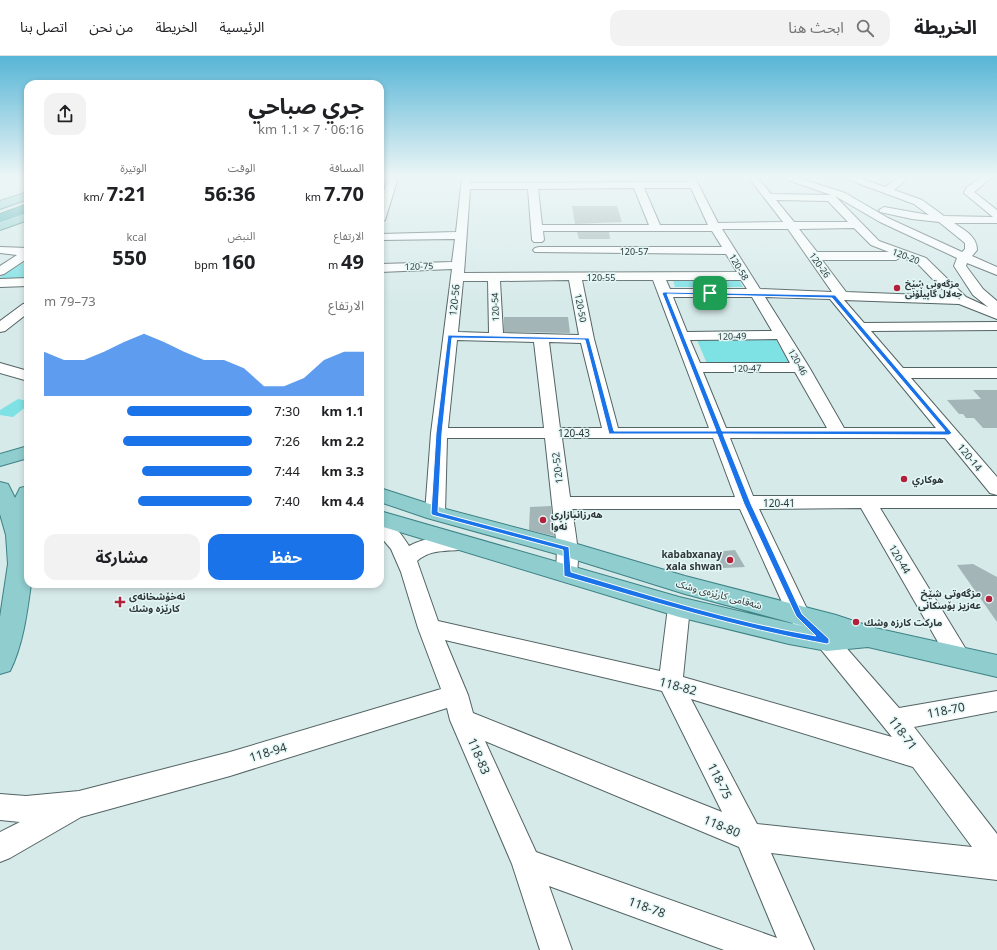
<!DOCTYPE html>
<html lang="ar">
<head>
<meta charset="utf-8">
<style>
  body { margin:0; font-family:"Noto Sans","Noto Sans Arabic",sans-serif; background:#f2f2f2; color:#202124; direction:rtl; height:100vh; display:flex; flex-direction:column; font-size:15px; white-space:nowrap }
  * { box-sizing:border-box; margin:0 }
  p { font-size:13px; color:#757577 }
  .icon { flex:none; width:22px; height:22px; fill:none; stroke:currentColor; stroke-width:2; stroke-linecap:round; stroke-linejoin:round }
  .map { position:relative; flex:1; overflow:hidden; direction:ltr }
  .panel { position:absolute; left:24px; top:24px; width:360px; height:508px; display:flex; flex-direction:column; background:#fff; border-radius:12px; box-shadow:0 2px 6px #0003; direction:rtl }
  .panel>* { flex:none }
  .pin { position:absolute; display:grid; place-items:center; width:34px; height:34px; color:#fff; margin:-17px; border-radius:8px; box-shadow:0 2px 6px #0006 }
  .round { display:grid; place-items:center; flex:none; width:42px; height:42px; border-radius:12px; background:#f2f2f2 }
  .head { display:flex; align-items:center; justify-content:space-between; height:68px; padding:0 20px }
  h1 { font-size:22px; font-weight:700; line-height:30px }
  .metrics { display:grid; grid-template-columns:repeat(3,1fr); gap:6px; height:68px; padding:4px 20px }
  .metrics div { display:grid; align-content:center }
  .metrics b { font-size:20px; font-weight:700 }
  .metrics small { font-size:11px; font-weight:400 }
  .metrics p { font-size:11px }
  .chart { height:112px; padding:8px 20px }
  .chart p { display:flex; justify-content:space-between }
  .chart svg { width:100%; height:72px; margin-top:4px; fill:#1a73e8; opacity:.7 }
  .button { display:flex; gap:8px; margin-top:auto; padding:8px 20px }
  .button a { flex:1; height:46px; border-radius:12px; background:#1a73e8; color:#fff; font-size:16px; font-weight:700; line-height:46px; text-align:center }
  .button a+a { background:#f2f2f2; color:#202124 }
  ul { padding:0 20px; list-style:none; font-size:13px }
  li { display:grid; grid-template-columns:64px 48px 1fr; align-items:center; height:30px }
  li i { height:10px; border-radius:5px; background:#1a73e8 }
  header { display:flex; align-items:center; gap:24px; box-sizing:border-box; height:56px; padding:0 20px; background:#fff; border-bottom:1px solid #e0e0e0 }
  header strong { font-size:19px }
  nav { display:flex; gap:22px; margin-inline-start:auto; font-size:14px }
  .search { width:280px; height:36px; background:#f2f2f2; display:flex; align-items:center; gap:10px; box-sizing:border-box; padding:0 14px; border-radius:12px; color:#757577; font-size:15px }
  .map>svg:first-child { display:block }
</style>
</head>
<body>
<header>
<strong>الخريطة</strong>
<div class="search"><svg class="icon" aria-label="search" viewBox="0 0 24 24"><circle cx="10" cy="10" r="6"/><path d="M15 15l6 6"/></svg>ابحث هنا</div>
<nav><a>الرئيسية</a><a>الخريطة</a><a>من نحن</a><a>اتصل بنا</a></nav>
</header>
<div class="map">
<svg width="997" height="894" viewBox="0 0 997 894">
  <rect width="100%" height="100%" fill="#d7eaea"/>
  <path fill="#7ee1e4" d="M28,203V223L0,224V221Z
    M673,224H739L743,231H675Z
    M697,284H776L791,310H708Z
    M18,343L28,345V349L13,361L0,359V354Z"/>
  <path fill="#a3b5b6" d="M572,150H617L622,166L575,168Z
    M577,176H609L610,183H579Z
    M504,261H568L570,277L504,276Z
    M973,334H997V372H983L974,362H966L963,358H959L947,344L981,343Z
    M551,450L554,480L529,474L530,451Z
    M735,494L745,511L723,512L715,496Z
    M973,508L997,521V566L957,509Z"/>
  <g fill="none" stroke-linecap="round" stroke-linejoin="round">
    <g stroke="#536363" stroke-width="2">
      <path id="minor" d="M388,122H398L385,164L380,167V147Z
        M462,122H470V127L688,126L687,122H695L718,167L783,166L749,122H758L771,138L831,139L788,124L786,122H799L845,137L888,162L962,196L965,193V187L939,166L912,163L880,156L879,154L884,151L929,159L914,148L849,124L847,122H860L885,131L898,122H908L894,134L922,144L944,160L993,161L964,137L967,131L981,122H991L974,136L997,154V167H954C964,174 977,180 977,194L972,200L997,211V219L967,207L966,210L983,233L997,245V263L959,248L844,244L864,267L997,266V274L871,275L903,312H997V322H911L997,421V439L990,437L945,382H730L753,440H997V452H880L970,600L966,607L958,609L950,607L861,452L759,453L808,555L835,579L899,652L997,635V655L914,671L997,778V824L771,797L814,894H724L549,830L572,894H540L512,808L450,664L447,652L230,720L81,761L10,802L0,806V776L20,766L0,764V738L26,740L79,735L230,696L441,633L418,572L401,516L391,493L380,480V462C393,466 402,479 409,490C426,481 451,477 469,482L472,487L469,492C451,497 433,491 417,505L438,565L660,615L668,551L671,545L679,543L687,545L690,551L683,621L892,681L819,591L791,566L740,453H572C574,471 583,508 574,523L567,526L560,523L556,518L557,493L545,382H447L445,457L442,461L435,463L428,461L425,457L431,377L452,213L380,216V208L452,206L455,183L380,184V178L456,176ZM634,132L649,169H542L538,133ZM644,132H691L708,169H660ZM470,133H528L532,184L534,186H542L544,184L543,175H712L722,191H539L535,192L533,194L535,196L726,198L737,216L464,217ZM835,140L880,166L957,202L954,210L973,239L988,251L966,241L926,202L879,185ZM776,144L828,145L848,166H794ZM854,172L871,189L889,196H817L799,173ZM722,173H788L832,236L760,233ZM901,201L918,208L949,240L846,236L822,204H896ZM569,224L579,279L503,277L500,225ZM582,224H653L709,372H618L594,283ZM666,224H741L747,233H670ZM463,225H488L489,277L458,276ZM673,241H752L772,275L687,276ZM765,241L830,243L936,372H844L809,311ZM777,283L790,307H700L690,284ZM457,284L534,286L544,372H448ZM549,286L581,287L602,372H560ZM703,316H795L827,372H726ZM562,382H713L735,441H570ZM445,584L662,635L722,756L473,657L468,639ZM691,643L913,711L972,791L757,768ZM485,685L739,791L777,882L536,796Z
        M0,191L28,192V202L4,218L0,219V210L17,199L0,197Z
        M28,222V230L0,231V223Z
        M28,247V257L5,275L0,276V265L23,248Z
        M0,307L28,315V325L0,317Z"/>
    </g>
    <g stroke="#3e8285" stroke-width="2">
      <path id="major" d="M28,136V143L0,153V145Z
        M28,156V164L0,174V166Z
        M28,390V402L0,410V398Z
        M0,426L8,428L15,442L20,432L28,430V528H31C27,557 23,589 10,615L0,618V561L8,508L6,479L0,458Z
        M380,432L442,452L567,485L685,520L836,559L875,572L997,599V621L868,591L827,595L789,588L679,561L380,470V455L679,541L807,571L685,538L560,499L427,462L380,446Z"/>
    </g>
    <g stroke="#3e8285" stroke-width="2">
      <path id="highway" d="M28,148V156L0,166V158Z"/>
    </g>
    <use href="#minor" fill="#fff" fill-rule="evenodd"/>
    <use href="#major" fill="#8fcdce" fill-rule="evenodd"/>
    <use href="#highway" fill="#45abae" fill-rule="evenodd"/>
  </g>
  <linearGradient id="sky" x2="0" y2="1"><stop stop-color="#57b5d6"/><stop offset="0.49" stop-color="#edf6f6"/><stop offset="1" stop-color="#edf6f6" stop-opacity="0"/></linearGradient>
  <rect width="997" height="247" fill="url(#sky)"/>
  <path fill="#1a73e8" stroke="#fff" fill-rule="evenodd" d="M664,236L835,239L952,377L949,379L723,378L751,448L802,558L829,583V587L827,588C738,572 651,545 564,520L563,494L432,459L431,457L436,377L448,279L589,282L614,375H716L662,237ZM667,238L832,242L945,375H722ZM452,282L585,284L609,378H717L744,448L796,560L816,580C733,566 652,540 571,516L569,491L438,456L442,377Z"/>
  <g fill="#b22039" stroke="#e4f7f7" stroke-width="1.5">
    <circle cx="897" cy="232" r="4"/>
    <circle cx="904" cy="423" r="4"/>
    <circle cx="543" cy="464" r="4"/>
    <circle cx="730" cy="504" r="4"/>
    <circle cx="989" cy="543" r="4"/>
    <path d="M118 540h4v4h4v4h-4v4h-4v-4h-4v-4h4z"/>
    <circle cx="856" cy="566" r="4"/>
  </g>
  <g text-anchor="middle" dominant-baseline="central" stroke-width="3" stroke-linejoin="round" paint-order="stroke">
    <g font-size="9" fill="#303738" stroke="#e4f7f7">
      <text x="634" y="195">120-57</text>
      <text transform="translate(906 200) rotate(21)">120-20</text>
      <text transform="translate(820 209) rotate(54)">120-26</text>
      <text transform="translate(419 210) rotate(-2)">120-75</text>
      <text transform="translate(739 211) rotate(59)">120-58</text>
      <text x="601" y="221">120-55</text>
      <text transform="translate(495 251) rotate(-92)">120-54</text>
      <text transform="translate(581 252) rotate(79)">120-50</text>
      <text transform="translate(732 280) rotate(-1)">120-49</text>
      <text transform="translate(798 306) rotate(60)">120-46</text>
      <text transform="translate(747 312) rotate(-1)">120-47</text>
    </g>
    <g font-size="9" font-weight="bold" fill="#303738" stroke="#e4f7f7" text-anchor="start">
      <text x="905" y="227">مزگەوتی شێخ<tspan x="905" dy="10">جەلال گاپیڵۆنی</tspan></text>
    </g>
    <g font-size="10" fill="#303738" stroke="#e4f7f7">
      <text transform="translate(454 244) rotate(-84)">120-56</text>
      <text x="574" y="377">120-43</text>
      <text transform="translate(970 401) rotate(50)">120-14</text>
      <text transform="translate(557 412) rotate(-97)">120-52</text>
      <text x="779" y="447">120-41</text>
      <text transform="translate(900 503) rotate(59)">120-44</text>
      <text transform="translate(719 538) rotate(15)">شەقامی کارێزەی وشک</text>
    </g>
    <g font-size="10" font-weight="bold" fill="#303738" stroke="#e4f7f7" text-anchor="start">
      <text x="912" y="423">هوكاري</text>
      <text x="551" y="458">هەرزانبازاڕی<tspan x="551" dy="12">نەوا</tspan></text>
      <text x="722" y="498" text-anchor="end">kababxanay<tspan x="722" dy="12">xala shwan</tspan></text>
      <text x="981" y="537" text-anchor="end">مزگەوتی شێخ<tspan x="981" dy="12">عەزیز بۆسکانی</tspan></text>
      <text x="129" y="540">نەخۆشخانەی<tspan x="129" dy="12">کارێزە وشك</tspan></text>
      <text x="864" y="566">ماركت كارزه وشك</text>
    </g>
    <g font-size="12" fill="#303738" stroke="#e4f7f7">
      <text transform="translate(678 630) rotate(15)">118-82</text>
      <text transform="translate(946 654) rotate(-11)">118-70</text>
      <text transform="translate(903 677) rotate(53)">118-71</text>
      <text transform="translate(268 696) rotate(-17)">118-94</text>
      <text transform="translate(479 700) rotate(67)">118-83</text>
      <text transform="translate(720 725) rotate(63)">118-75</text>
      <text transform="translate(722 770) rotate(22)">118-80</text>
      <text transform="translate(647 851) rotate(20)">118-78</text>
    </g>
  </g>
</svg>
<div class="pin" style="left:710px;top:237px;background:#1e9e55"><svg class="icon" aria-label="arrive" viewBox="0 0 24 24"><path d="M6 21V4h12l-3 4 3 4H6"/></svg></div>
<section class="panel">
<div class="head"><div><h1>جري صباحي</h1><p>06:16 · 7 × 1.1 km</p></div><a class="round"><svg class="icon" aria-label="share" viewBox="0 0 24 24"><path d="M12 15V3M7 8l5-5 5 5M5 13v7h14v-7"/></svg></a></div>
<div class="metrics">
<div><p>المسافة</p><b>7.70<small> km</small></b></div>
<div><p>الوقت</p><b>56:36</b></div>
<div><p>الوتيرة</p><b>7:21<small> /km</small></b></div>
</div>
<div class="metrics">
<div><p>الارتفاع</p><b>49<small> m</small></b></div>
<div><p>النبض</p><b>160<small> bpm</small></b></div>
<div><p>kcal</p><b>550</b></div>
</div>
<div class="chart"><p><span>الارتفاع</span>73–79 m</p>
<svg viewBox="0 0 160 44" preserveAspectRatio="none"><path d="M0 44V17L10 22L20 22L30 17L40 11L50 6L60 11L70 17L80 22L90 22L100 27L110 38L120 38L130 33L140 22L150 17L160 17V44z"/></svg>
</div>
<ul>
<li><b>1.1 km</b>7:30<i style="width:60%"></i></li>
<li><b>2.2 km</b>7:26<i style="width:62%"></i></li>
<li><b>3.3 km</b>7:44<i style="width:53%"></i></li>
<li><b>4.4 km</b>7:40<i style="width:55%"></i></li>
</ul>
<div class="button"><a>حفظ</a><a>مشاركة</a></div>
</section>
</div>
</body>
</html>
